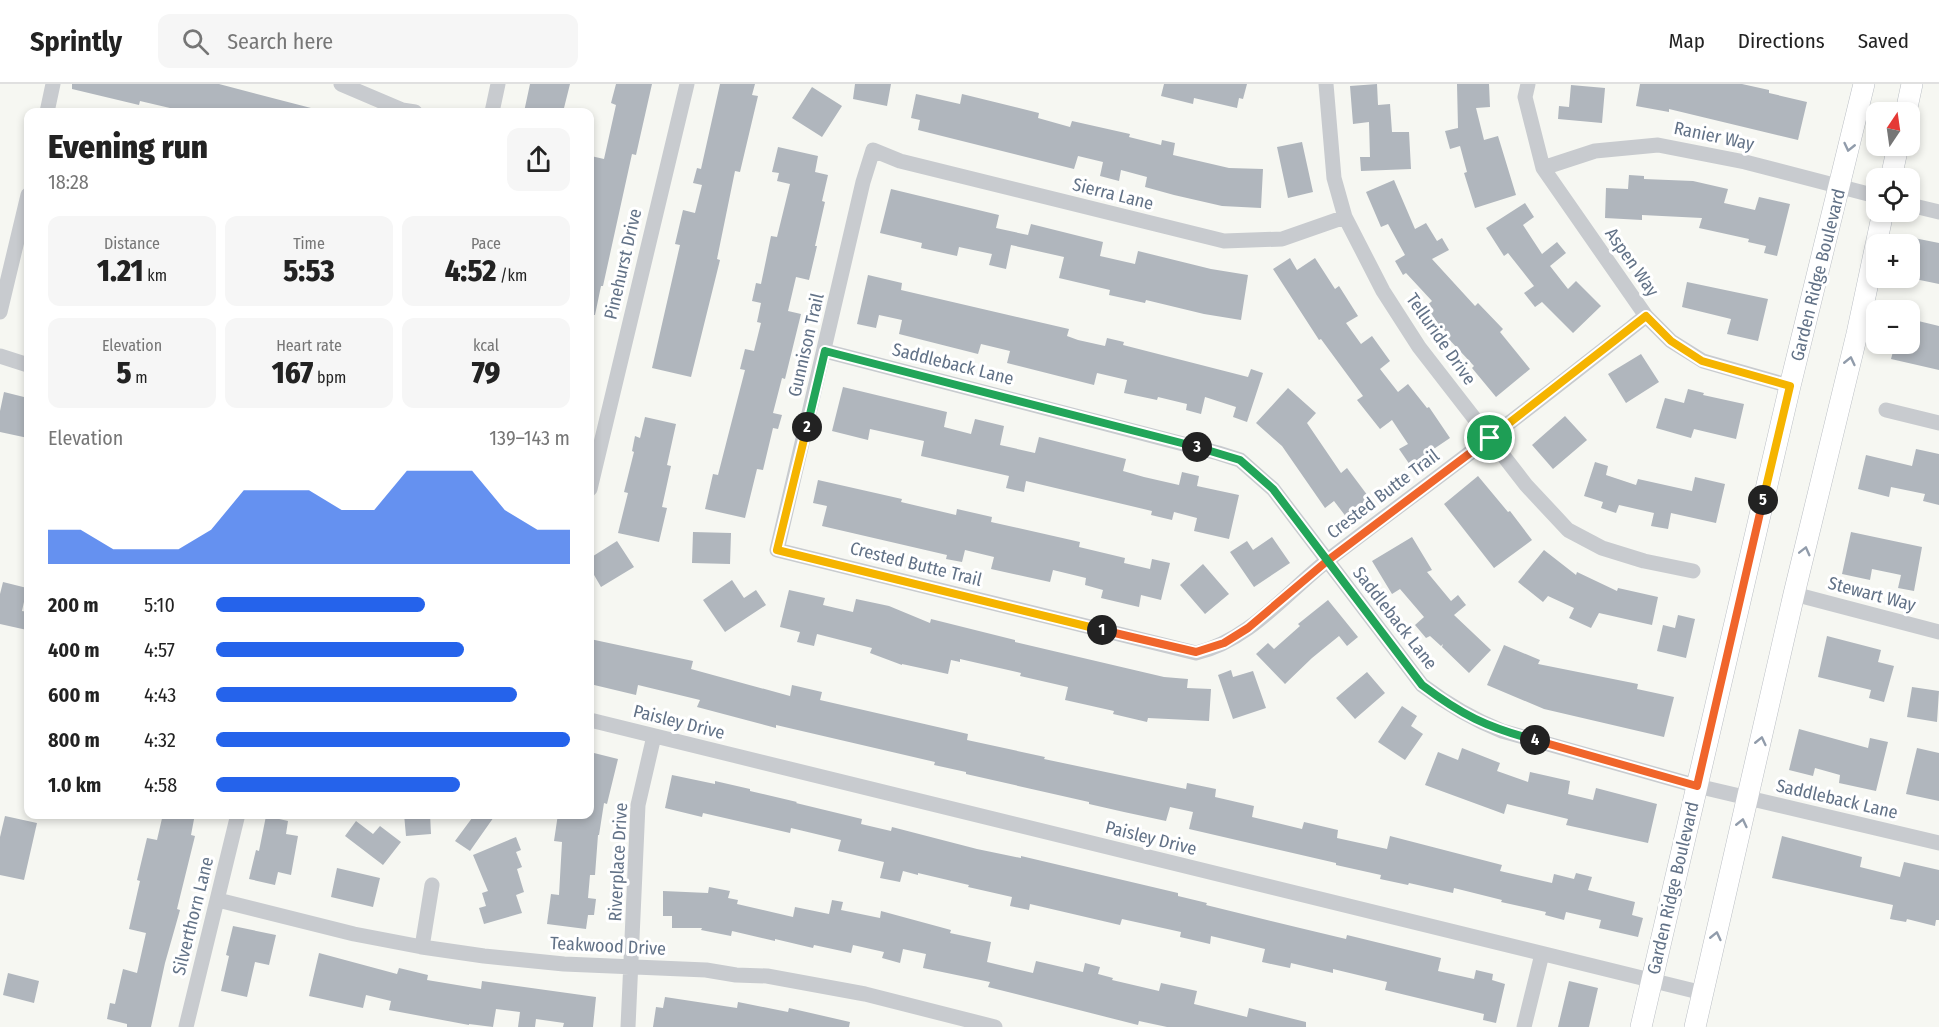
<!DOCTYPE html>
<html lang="en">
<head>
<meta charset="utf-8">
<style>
  body { margin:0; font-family:"Fira Sans Condensed",sans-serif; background:#f6f6f6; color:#222; height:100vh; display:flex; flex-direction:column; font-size:22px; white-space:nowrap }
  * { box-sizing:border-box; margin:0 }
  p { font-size:20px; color:#767676 }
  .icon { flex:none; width:33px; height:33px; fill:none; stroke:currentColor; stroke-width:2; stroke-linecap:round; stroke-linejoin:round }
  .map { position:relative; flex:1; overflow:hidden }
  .panel { position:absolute; left:24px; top:24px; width:570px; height:711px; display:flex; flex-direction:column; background:#fff; border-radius:12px; box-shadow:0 3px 9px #0003 }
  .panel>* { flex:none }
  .needle { width:39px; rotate:13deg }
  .buttons { position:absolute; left:1866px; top:18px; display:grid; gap:12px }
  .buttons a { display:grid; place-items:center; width:54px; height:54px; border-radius:12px; background:#fff; box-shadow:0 3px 9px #0003; font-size:30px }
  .pin { position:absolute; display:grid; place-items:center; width:51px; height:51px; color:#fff; margin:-26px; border:3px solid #fff; border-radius:50%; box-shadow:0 2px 6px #0007 }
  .km { position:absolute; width:30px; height:30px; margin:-15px; border-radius:50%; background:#222; color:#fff; font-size:16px; line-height:30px; text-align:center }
  .round { display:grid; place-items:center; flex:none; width:63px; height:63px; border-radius:12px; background:#f6f6f6 }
  .summary { display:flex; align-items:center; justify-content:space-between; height:102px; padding:0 24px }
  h1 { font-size:33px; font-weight:800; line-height:45px }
  .stats { display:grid; grid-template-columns:repeat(3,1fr); gap:9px; height:102px; padding:6px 24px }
  .stats div { display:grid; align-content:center; border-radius:12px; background:#f6f6f6; text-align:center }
  .stats b { font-size:30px; font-weight:800 }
  .stats small { font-size:16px; font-weight:400 }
  .stats p { font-size:16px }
  .chart { height:168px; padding:12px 24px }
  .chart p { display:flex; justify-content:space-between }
  .chart svg { width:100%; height:108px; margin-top:6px; fill:#2563eb; opacity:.7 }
  ul { padding:0 24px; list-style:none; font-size:20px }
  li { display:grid; grid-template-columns:96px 72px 1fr; align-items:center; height:45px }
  li i { height:15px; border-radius:8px; background:#2563eb }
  header { display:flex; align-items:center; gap:36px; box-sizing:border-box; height:84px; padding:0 30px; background:#fff; border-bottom:2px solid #e0e0e0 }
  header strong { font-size:28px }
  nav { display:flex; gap:33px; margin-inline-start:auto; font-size:21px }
  .search { width:420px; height:54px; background:#f6f6f6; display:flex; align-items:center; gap:15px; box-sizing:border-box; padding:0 21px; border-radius:12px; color:#767676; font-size:22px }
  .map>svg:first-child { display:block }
</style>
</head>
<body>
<header>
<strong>Sprintly</strong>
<div class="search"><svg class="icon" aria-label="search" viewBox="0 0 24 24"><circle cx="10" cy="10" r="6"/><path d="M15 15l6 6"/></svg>Search here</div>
<nav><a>Map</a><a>Directions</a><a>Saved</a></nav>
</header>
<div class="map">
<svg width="1939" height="943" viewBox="0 0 1939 943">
  <rect width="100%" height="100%" fill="#f6f7f2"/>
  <path fill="#b0b6bd" d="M72,0H219L311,24V28H187L140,17L139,21L72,5Z
    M530,0H570L563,28H524Z
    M616,0H652L636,71L632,70L603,202H601L595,231H590V80L591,72L604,75L616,21L611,19Z
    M720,0H755L752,11L758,12L740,88L735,87L717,175L720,176L691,293L652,284L680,161L675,160L683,126L695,129L702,101L693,99L697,84L701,85Z
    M855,0H891L887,22L853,15Z
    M1164,0H1247L1243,15L1239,14L1237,24L1194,14L1193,20L1161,12Z
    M1377,0L1378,21L1390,20L1392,48H1409L1411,85L1361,87L1360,73H1370L1369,38L1353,40L1350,2Z
    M1457,0H1489L1490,23L1476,24L1484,56L1498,52L1516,111L1475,124L1464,89L1467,88L1460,62L1450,65L1445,47L1458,44Z
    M1640,0H1742L1769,6V9L1807,18L1798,56L1669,25V28L1636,22Z
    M1571,1L1605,4L1602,39L1558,35L1559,22L1569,23Z
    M812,3L842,22L822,53L792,34Z
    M916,10L960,20L962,10L1039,29L1038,34L1070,43L1072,37L1130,50L1129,53L1161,61L1162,56L1175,59L1173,71L1229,84L1263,85L1261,124L1222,122L1174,111L1145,103L1147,93L1121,86L1119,97L1100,92L1103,78L1078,72L1074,85L918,46L920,36L911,34Z
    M1302,58L1313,108L1288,114L1277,63Z
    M778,63L818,72L815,88L828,91L822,117L825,118L815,162H817L809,196L796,193L788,227L801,230L785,295L782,294L773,329L782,331L778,345L773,344L763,386L757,385L745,434L705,425L713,390L718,391L729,348L745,286L740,285L745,265L754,267L761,239L757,238L761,219L752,217L756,199L761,200L771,152L777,153L790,100L777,97L779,89L772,88Z
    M1629,91L1644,92V95L1693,97L1728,105L1724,119L1755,126L1759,113L1790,120L1777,172L1764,169L1766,162L1748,158L1749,155L1699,144L1702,134L1642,131V136L1605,134L1606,104L1628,105Z
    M1394,96L1415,145L1426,139L1437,157L1442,154L1449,166L1432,175L1475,222L1478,219L1503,245L1500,248L1530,285L1496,313L1472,284L1474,282L1444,250L1446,248L1424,224L1432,217L1406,189L1403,191L1395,177L1405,171L1388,140L1381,143L1366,108Z
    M891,105L999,131L996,144L1028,151L1031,140L1103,158L1100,172L1135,180L1138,167L1211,185L1248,191L1241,236L1204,230L1146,216L1145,219L1109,211L1110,206L1059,194L1064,173L1011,161L1006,185L989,181L992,170L959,163L957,172L921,164L922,159L880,149Z
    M1525,119L1534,133L1523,141L1542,170L1557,158L1566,169L1550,182L1568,205L1576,197L1601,222L1573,249L1542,218L1535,223L1524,209L1534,202L1508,169L1504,172L1486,144Z
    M1914,154L1939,159V200L1910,194V172Z
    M1290,174L1297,186L1315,174L1335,205L1339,202L1358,232L1346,239L1361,260L1372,252L1390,277L1380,285L1398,308L1408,300L1427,324L1429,323L1450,354L1410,381L1399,365L1408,360L1392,336L1380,345L1357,316L1363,312L1321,255L1319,256L1273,185Z
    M868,191L902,199L901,206L1069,245L1067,252L1078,256L1105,262L1107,254L1124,258L1123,261L1248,293L1251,285L1263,289L1247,338L1233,333L1236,323L1205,313L1201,330L1186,326L1187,320L1158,313L1157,316L1124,309L1127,296L1097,289L1094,301L1007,279L1010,267L981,260L978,270L899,250L902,236L879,231L876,244L857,240Z
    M1687,198L1768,215L1758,257L1727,250L1731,235L1682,223Z
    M1910,235L1939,242V286L1891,275L1895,260H1910Z
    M1641,270L1659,298L1626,319L1608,290Z
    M843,303L947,328L944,343L971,350L975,335L1004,342L1000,361L1035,369L1039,353L1126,375L1123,387L1144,393L1179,401L1182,388L1199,392L1197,402L1239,411L1229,455L1194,447L1197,434L1174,428L1172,436L1151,431L1152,427L1026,397L1024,408L1006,404L1009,392L921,372L924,357L870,345L868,356L832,347Z
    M1288,304L1316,329L1307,339L1341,389L1347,384L1371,416L1347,434L1334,417L1325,424L1282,362L1256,339Z
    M1688,305L1704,309L1703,311L1744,320L1736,355L1694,345L1691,354L1656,344L1665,314L1684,319Z
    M4,308L28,314V354L0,348V327Z
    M1565,332L1587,356L1553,385L1532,361Z
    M645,333L676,340L667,381L671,382L662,423L667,424L659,458L618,449L628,409L624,408L634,368L632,367L635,352L640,354Z
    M1916,365L1939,370V421L1923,417L1925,410L1891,403L1889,413L1858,405L1866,371L1912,382Z
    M1595,378L1608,382L1606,391L1636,401L1638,395L1692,407L1695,393L1725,400L1716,439L1671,429L1668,445L1651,442L1654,429L1619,421L1616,429L1601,424L1603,418L1584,412Z
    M1478,392L1508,428L1510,427L1532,456L1494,484L1444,420Z
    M818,396L902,415L901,418L956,431L957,425L992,433L991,438L1080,458L1079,463L1125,474L1124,479L1150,485L1152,475L1170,479L1161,516L1141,511L1139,523L1101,514L1103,506L1085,501L1086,494L1053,486L1050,498L991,485L994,473L965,466L962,478L946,475L947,471L822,442L827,422L813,419Z
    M693,448L731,449L730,480L692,479Z
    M1851,448L1922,463L1914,507L1898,504L1901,491L1872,485L1870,496L1842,490Z
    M1272,453L1290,479L1254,503L1230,468L1247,457L1253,466Z
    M1412,453L1432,486L1427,488L1451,517L1458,511L1466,521L1454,531L1491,566L1469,589L1442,563L1443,560L1441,562L1430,552L1426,554L1415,541L1424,533L1400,505L1392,510L1372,477Z
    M617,457L634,483L601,503L590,484V474Z
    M1544,466L1576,491L1577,488L1617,507L1618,504L1658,513L1652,541L1599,529L1591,544L1569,534L1574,524L1548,512L1543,518L1518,498Z
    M1203,480L1229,510L1205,530L1180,501Z
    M732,496L744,514L756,506L766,521L725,548L703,516Z
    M3,498L27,504L22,527L28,528L27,546L0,540V510Z
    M789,506L825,514L823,521L853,528L856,515L889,522L930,539L931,535L1015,556V558L1164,593L1188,595L1187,604L1211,605L1209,637L1148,634L1147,638L1113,630L1114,627L1065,616L1068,603L1020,592L1021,589L960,575V578L951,576L948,590L902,580V581L870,569L872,564L817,550L814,562L797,558L800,548L780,543Z
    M1328,516L1358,553L1347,562L1339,552L1312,574L1285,600L1256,570L1268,559L1274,565L1300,542L1298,540Z
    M1678,531L1695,535L1686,574L1657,567L1663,541L1675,544Z
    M1827,552L1881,566L1878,578L1894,582L1884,618L1869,614L1871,606L1818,593Z
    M590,555L693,577L691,585L790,612L792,601L822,608L820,616L968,650L967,656L1045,673L1044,675L1186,705L1187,699L1216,705L1215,713L1254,722L1252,733L1302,745L1304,738L1338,746L1337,754L1387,765L1390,752L1502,781L1500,787L1552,799L1554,790L1574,795L1576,789L1592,793L1588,806L1635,818L1632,831L1643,834L1638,853L1599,844L1601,836L1566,828L1564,836L1545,831L1546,828L1501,818L1502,816L1454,804L1453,809L1409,799L1408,801L1380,795L1381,791L1336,781V779L1189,745L1193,728L1170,723L1166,737L1124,728L1089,720V718L966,690V688L934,681L935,678L776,641V644L697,623L700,616L638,601L636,611L590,600Z
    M1504,561L1540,576L1538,580L1638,600L1637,605L1674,613L1664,653L1544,625L1487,601Z
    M1231,586L1233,593L1253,587L1266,624L1233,635L1218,591Z
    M1367,588L1385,609L1355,635L1336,614Z
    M1912,603L1939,607L1937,638L1907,633Z
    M1402,622L1417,632L1411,642L1423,650L1405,676L1378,658Z
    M1799,645L1868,664L1870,654L1888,658L1876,707L1839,699L1840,691L1815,684L1813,692L1789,686Z
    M1462,664L1500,679L1497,687L1528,698L1530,688L1570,697L1568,710L1593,716L1596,704L1657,720L1648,759L1566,741L1568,735L1507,720L1504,730L1425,701L1438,668L1458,676Z
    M1917,664L1939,669V717L1906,710Z
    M590,668L618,675L607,720L604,719L599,751H598L595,791H590L588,814L596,815L594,831H588L586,845L547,840L551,810L559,811L562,758L554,757L558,730H590Z
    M672,691L715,700V697L750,705V707L797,718L796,719L862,735L861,740L891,747L892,743L977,765L1021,774V772L1178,809V812L1207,819L1206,821L1300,844L1346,855L1347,851L1441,874L1438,887L1474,895L1476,886L1493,890L1492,896L1505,900L1496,939L1483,936L1484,930L1385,906L1387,898L1333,885V889L1291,879L1290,884L1262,878L1265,865L1211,852L1210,860L1180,853L1181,848L1122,835L1120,841L1030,820L1029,826L1010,822L1012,813L968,803L969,801L918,789V791L903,787L900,798L880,794L884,778L838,767L841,756L791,744L790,749L703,729L702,733L665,724Z
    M163,730H195L191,751L195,752L177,825L180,826L165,879L151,943H127V940L107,935L110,919L115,920L123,885L137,889L146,849L129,845L140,797L137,796L147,754L157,756Z
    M404,730H430L431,750L406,752Z
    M475,730H496L470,767L455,757Z
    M5,732L37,739L24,796L0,791V753Z
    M266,732L288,737L286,750L298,752L291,791L278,788L275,801L249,795L256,766L259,767Z
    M356,737L373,750L380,742L401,758L383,781L345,752Z
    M1782,752L1862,773L1860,783L1900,793L1904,778L1939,786V836H1936L1935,842L1907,835L1906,838L1890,835L1893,821L1772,794Z
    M516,753L521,766L516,768L522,783L517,785L524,808L516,811L522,829L484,840L479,824L486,822L482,809L488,807L473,771Z
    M337,784L380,794L373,823L331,813Z
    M709,803L730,807L728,814L738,816L737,820L793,833L795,823L829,830L832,816L843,818L841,826L880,834L881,827L951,846L950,849L991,858L987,878L1033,889L1036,877L1083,888L1085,879L1100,883L1098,890L1113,894L1112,896L1159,907L1161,899L1197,907L1194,920L1247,933L1249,924L1306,938V943H1167L1139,937L1138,941L988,903L990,898L923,884L926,870L903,865L900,879L882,874L884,868L853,861L851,869L814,861L813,864L775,855V857L732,847L731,852L701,846L702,844H672V832H663V807L708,809Z
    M233,842L276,851L269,881L255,878L247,913L221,907L229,872L226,871Z
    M319,869L397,890L399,884L428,891L427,896L481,905L482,897L596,913L593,943H563L564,939L536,935L535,943H518L520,928L496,925L493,943L469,940V941L389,926L391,917L366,911L363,924L309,912Z
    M8,889L39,897L34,919L3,911Z
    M1569,897L1598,904L1589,943H1558Z
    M665,913L737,924L738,918L788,928L789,924L850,938L849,943H653L656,923L663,924Z"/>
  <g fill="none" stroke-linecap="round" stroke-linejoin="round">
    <g stroke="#babec4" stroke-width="22">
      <path id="secondary" d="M1906,28L1912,0
        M1891,94L1898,62
        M1641,943L1790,302L1864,0
        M1695,943L1794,510L1857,250L1883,128"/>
    </g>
    <path stroke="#c8cbcf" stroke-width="15" d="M341,0L402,26L415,28
      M1326,0L1334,94L1345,133L1383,207L1419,263L1526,401L1568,446L1602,464L1644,477L1693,487
      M1528,0L1525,13L1543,84L1646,232L1671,257L1703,277L1790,302
      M47,28L53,0
      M492,28L498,0
      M1543,84L1595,67L1658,61L1745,78L1876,112
      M1910,121L1939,128
      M1345,133L1282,155L1224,157L900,77L873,66L863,98L777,466L1196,569C1249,557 1287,508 1328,476C1381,435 1435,396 1488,355C1541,315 1594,273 1646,232
      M0,228L28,111
      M825,267L1218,369L1240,376L1273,405L1422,601C1447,620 1472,635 1502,647L1697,702L1939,759
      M0,272L28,281
      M1886,326L1939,339
      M590,405L687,0
      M1794,510L1939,548
      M590,636L1703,909
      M218,816L354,850L422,863L484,872L564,880L706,886L736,891L767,892L865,910L995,943
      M422,863L432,801
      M186,943L238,730
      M628,943L638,721L654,652
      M1524,943L1542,870"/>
    <use href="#secondary" stroke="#fff" stroke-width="21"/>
  </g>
  <defs><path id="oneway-chevron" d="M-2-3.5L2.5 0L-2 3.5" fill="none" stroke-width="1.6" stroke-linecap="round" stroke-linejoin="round" transform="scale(1.5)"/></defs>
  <g stroke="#919cab">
    <use href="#oneway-chevron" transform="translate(1849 63) rotate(103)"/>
    <use href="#oneway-chevron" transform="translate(1850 277) rotate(-77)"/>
    <use href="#oneway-chevron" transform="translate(1805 467) rotate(-76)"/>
    <use href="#oneway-chevron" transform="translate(1761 657) rotate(-77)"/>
    <use href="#oneway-chevron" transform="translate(1742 739) rotate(-77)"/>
    <use href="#oneway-chevron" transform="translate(1716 852) rotate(-77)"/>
  </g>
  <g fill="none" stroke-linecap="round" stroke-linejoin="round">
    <g stroke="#fff" stroke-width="12">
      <path id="split-1" d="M1102,546L1196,568L1224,559L1248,544L1327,477L1490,354"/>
    </g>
    <g stroke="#fff" stroke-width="12">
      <path id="split-2" d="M807,343L777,466L1102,546"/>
    </g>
    <g stroke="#fff" stroke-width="12">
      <path id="split-3" d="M807,343L825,267L1197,363"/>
    </g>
    <g stroke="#fff" stroke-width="12">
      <path id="split-4" d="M1197,363L1240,376L1273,405L1422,601C1462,631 1486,643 1535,656"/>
    </g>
    <g stroke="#fff" stroke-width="12">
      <path id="split-5" d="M1535,656L1697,702L1763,416"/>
    </g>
    <g stroke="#fff" stroke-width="12">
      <path id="split-6" d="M1490,354L1646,232L1671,257L1702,277L1790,302L1763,416"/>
    </g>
    <use href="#split-1" stroke="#f0652b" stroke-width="8"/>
    <use href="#split-2" stroke="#f5b400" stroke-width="8"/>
    <use href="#split-3" stroke="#22a559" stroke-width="8"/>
    <use href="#split-4" stroke="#22a559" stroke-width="8"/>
    <use href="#split-5" stroke="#f0652b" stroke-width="8"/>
    <use href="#split-6" stroke="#f5b400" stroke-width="8"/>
  </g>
  <g text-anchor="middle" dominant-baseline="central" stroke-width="6" stroke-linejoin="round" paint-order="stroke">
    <g font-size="18" fill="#627287" stroke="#fff">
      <text transform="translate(1714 52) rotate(12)">Ranier Way</text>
      <text transform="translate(1113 110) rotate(14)">Sierra Lane</text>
      <text transform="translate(1632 178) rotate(55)">Aspen Way</text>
      <text transform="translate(623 180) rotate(-77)">Pinehurst Drive</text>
      <text transform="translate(1818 191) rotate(-76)">Garden Ridge Boulevard</text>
      <text transform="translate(1441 255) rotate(55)">Telluride Drive</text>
      <text transform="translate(806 261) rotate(-77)">Gunnison Trail</text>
      <text transform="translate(953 280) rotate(14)">Saddleback Lane</text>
      <text transform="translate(1383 410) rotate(-37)">Crested Butte Trail</text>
      <text transform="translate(916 480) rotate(14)">Crested Butte Trail</text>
      <text transform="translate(1872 510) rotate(15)">Stewart Way</text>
      <text transform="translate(1395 534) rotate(52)">Saddleback Lane</text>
      <text transform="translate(679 638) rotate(14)">Paisley Drive</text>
      <text transform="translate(1837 715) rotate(13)">Saddleback Lane</text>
      <text transform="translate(1151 754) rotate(14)">Paisley Drive</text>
      <text transform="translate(618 778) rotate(-87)">Riverplace Drive</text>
      <text transform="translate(1673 804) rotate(-77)">Garden Ridge Boulevard</text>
      <text transform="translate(193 832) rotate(-76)">Silverthorn Lane</text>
      <text transform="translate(608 862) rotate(3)">Teakwood Drive</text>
    </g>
  </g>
</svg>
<div class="buttons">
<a><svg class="needle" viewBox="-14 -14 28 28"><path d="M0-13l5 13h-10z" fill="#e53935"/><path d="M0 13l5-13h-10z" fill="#767676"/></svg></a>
<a><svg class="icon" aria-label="locate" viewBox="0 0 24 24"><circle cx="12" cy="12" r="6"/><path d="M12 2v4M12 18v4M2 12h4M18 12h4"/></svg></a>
<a>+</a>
<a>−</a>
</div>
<div class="pin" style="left:1490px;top:354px;background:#1e9e55"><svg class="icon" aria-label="arrive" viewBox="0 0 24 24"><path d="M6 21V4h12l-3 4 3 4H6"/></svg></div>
<b class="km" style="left:1102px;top:546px">1</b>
<b class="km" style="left:807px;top:343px">2</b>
<b class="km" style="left:1197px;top:363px">3</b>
<b class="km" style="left:1535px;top:656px">4</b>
<b class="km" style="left:1763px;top:416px">5</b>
<section class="panel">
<div class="summary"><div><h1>Evening run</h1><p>18:28</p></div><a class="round"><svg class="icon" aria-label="share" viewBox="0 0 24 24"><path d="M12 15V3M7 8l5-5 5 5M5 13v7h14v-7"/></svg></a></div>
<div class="stats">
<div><p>Distance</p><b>1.21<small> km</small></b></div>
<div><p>Time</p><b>5:53</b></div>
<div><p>Pace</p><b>4:52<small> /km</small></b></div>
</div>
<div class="stats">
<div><p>Elevation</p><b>5<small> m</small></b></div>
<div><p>Heart rate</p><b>167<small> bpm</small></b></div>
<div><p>kcal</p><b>79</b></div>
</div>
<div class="chart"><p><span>Elevation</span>139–143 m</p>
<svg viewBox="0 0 160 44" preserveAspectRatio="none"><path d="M0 44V30L10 30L20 38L30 38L40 38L50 30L60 14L70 14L80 14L90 22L100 22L110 6L120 6L130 6L140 22L150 30L160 30V44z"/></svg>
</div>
<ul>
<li><b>200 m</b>5:10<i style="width:59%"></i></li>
<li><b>400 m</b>4:57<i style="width:70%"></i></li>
<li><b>600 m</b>4:43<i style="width:85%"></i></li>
<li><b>800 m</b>4:32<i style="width:100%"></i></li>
<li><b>1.0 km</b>4:58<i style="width:69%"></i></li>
</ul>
</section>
</div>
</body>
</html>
